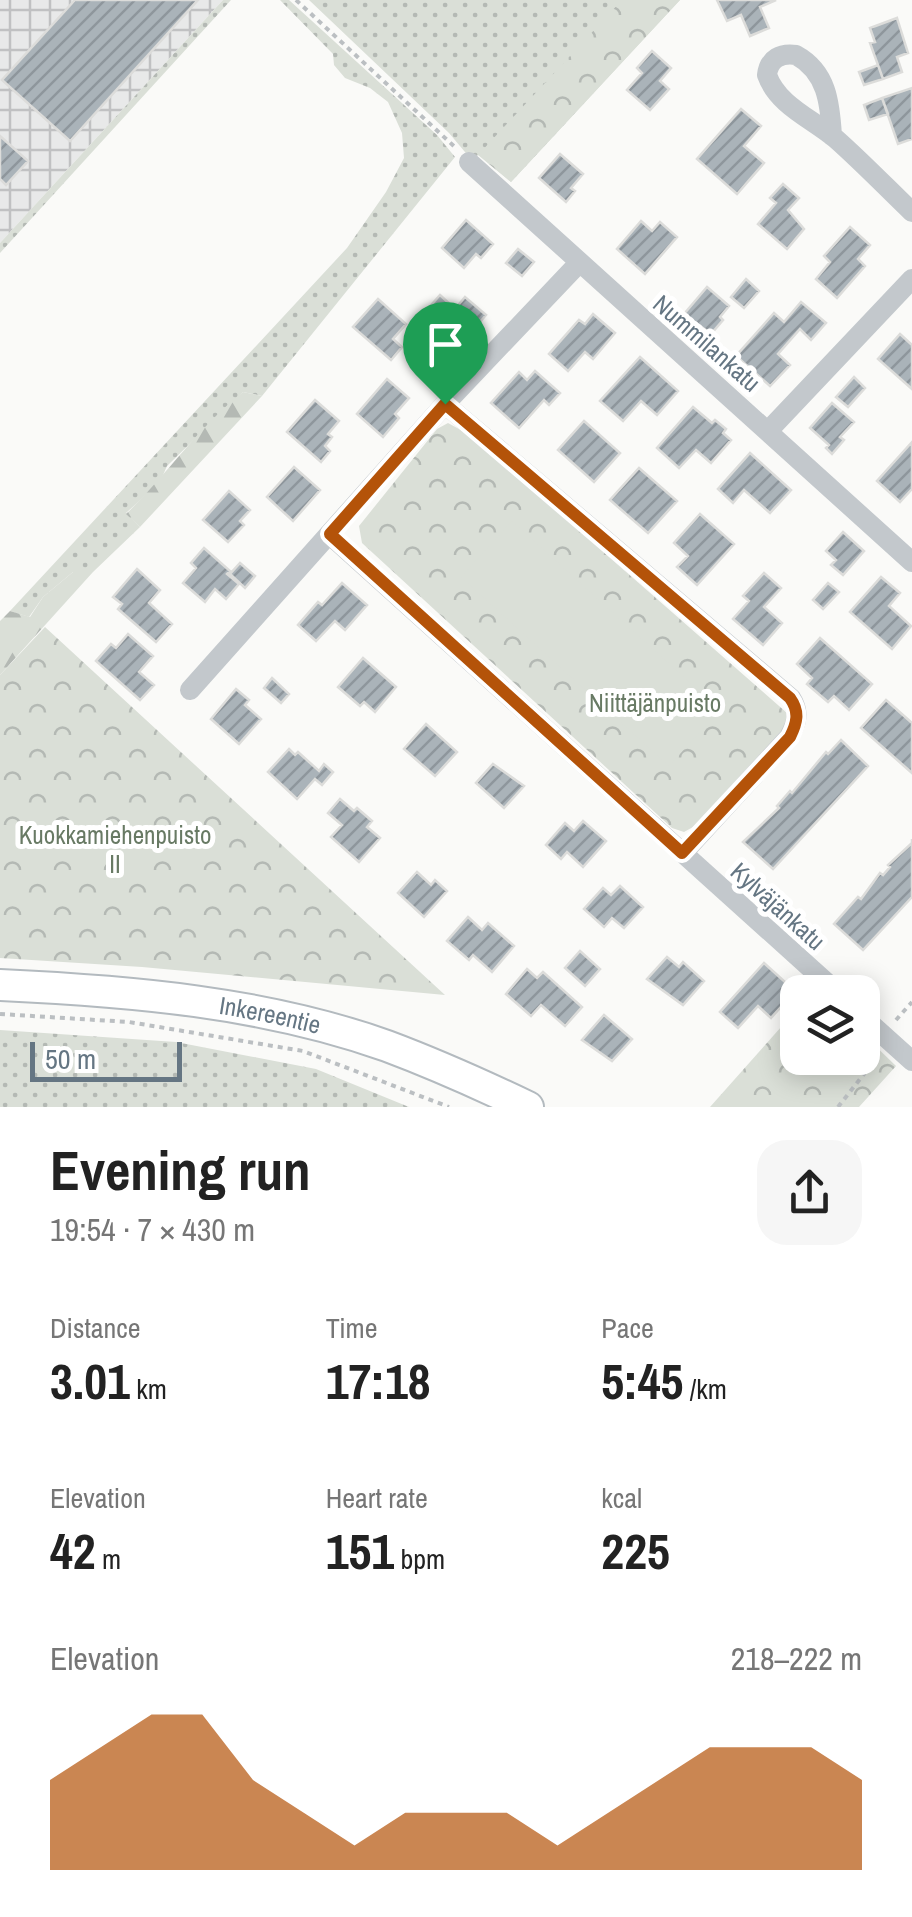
<!DOCTYPE html>
<html lang="en">
<head>
<meta charset="utf-8">
<style>
  body { margin:0; font-family:"Archivo Narrow",sans-serif; background:#f6f6f6; color:#222; height:100vh; display:flex; flex-direction:column; font-size:38px; white-space:nowrap }
  * { box-sizing:border-box; margin:0 }
  p { font-size:32px; color:#767676 }
  .icon { flex:none; width:55px; height:55px; fill:none; stroke:currentColor; stroke-width:2; stroke-linecap:round; stroke-linejoin:round }
  .map { position:relative; height:1107px; overflow:hidden }
  .sheet { display:flex; flex-direction:column; background:#fff; flex:1 }
  .sheet>* { flex:none }
  .buttons { position:absolute; left:780px; top:975px; display:grid; gap:20px }
  .buttons a { display:grid; place-items:center; width:100px; height:100px; border-radius:20px; background:#fff; box-shadow:0 5px 25px #0003; font-size:50px }
  .scale { position:absolute; left:30px; bottom:25px; width:152px; box-sizing:border-box; padding-left:10px; border:5px solid #657683; border-top:0; font-size:28px; line-height:35px; white-space:nowrap; color:#657683; -webkit-text-stroke:8px #fff; paint-order:stroke }
  .pin { position:absolute; display:grid; place-items:center; width:85px; height:85px; color:#fff; margin:-102px -42px; border-radius:50% 50% 50% 0; rotate:-45deg; box-shadow:0 0 10px #0007 }
  .pin .icon { rotate:45deg }
  .round { display:grid; place-items:center; flex:none; width:105px; height:105px; border-radius:30px; background:#f6f6f6 }
  .headline { display:flex; align-items:center; justify-content:space-between; height:170px; padding:0 50px }
  h1 { font-size:55px; font-weight:700; line-height:75px }
  .metrics { display:grid; grid-template-columns:repeat(3,1fr); gap:15px; height:170px; padding:10px 50px }
  .metrics div { display:grid; align-content:center }
  .metrics b { font-size:50px; font-weight:700 }
  .metrics small { font-size:28px; font-weight:400 }
  .metrics p { font-size:28px }
  .chart { height:280px; padding:20px 50px }
  .chart p { display:flex; justify-content:space-between }
  .chart svg { width:100%; height:180px; margin-top:10px; fill:#b45309; opacity:.7 }
  .map>svg:first-child { display:block }
</style>
</head>
<body>
<div class="map">
<svg width="912" height="1107" viewBox="0 0 912 1107">
  <defs>
    <pattern id="industrial-grid" width="8" height="8" patternUnits="userSpaceOnUse" patternTransform="scale(2.5)"><rect width="8" height="8" fill="#e8e9e9"/><path d="M0 4h8M4 0v8" fill="none" stroke="#c0c1c2"/></pattern>
    <pattern id="grass-dots" width="8" height="8" patternUnits="userSpaceOnUse" patternTransform="scale(2.5)"><rect width="8" height="8" fill="#dadfd7"/><path d="M2 2h.1M6 6h.1" fill="none" stroke="#b4b9b4" stroke-width="1.8" stroke-linecap="round"/></pattern>
    <pattern id="forest-firs" width="22" height="20" patternUnits="userSpaceOnUse" patternTransform="scale(2.5)"><rect width="22" height="20" fill="#dadfd7"/><path d="M5 1l3.5 6h-7zM16 11l3.5 6h-7z" fill="#b4b9b4"/></pattern>
    <pattern id="park-crowns" width="20" height="18" patternUnits="userSpaceOnUse" patternTransform="scale(2.5)"><rect width="20" height="18" fill="#dadfd7"/><path d="M2 6a3 3 0 1 1 6 0M12 15a3 3 0 1 1 6 0" fill="none" stroke="#b4b9b4"/></pattern>
    <pattern id="building-hatch" width="6" height="6" patternUnits="userSpaceOnUse" patternTransform="scale(2.5)"><rect width="6" height="6" fill="#aab3b9"/><path d="M-1 1l2-2M0 6l6-6M5 7l2-2" fill="none" stroke="#8e969c"/></pattern>
  </defs>
  <rect width="100%" height="100%" fill="#fafaf8"/>
  <path fill="url(#industrial-grid)" d="M0,0H223L0,243Z"/>
  <path fill="url(#grass-dots)" d="M223,0H231L0,253V243Z
    M280,0H289L437,135L455,157L262,396L243,392L167,466L160,482L126,513L140,527L93,572H73L43,597L29,617L10,611L347,248L386,192L404,158L402,133L388,102L370,88L345,78L334,65L333,54Z
    M309,0H680L511,182L479,155L470,158L449,133Z
    M0,1030L176,1042L316,1069L409,1107H0Z"/>
  <path fill="url(#forest-firs)" d="M243,392L262,396L140,527L126,514C168,474 197,428 243,392Z
    M73,572H93L0,675V621L10,611L30,617L43,597Z"/>
  <path fill="url(#park-crowns)" d="M622,0H680L511,182L478,155Z
    M448,423L470,435L787,713L785,727L693,827L684,832L672,828L362,543L359,526L437,429Z
    M45,627L445,995L142,967L0,958V675Z
    M797,1009L798,1058H862L863,1034L896,1066L859,1107H710Z"/>
  <path fill="#dadfd7" d="M512,521L720,710L669,766L461,577Z"/>
  <path fill="url(#building-hatch)" stroke="#dcdcda" stroke-width="2.5" d="M75,0H198L70,141L2,80Z
    M717,0H776L760,7L769,28L750,36L741,15L727,21Z
    M897,18L908,53L897,57L902,72L883,79L870,43L875,42L870,28Z
    M652,51L671,68L660,81L669,89L650,110L627,90L642,73L637,68Z
    M878,65L883,79L864,85L859,72Z
    M912,88V139L898,144L882,98Z
    M882,98L888,114L869,120L864,105Z
    M741,109L761,126L744,146L764,163L737,194L697,159Z
    M0,136L28,161L6,185L0,179Z
    M560,154L583,174L571,188L575,191L566,202L539,178Z
    M783,184L799,198L788,210L804,229L787,249L758,224L776,203L770,198Z
    M466,220L493,244L481,258L476,254L464,268L442,248Z
    M641,221L652,231L660,222L677,237L645,274L617,249Z
    M850,227L870,245L858,259L865,266L837,298L816,279L830,262L824,256Z
    M518,249L534,262L522,276L506,263Z
    M746,279L759,291L744,308L731,297Z
    M707,287L729,306L720,317L723,320L711,334L684,314Z
    M440,295L455,309L465,297L486,315L462,343L426,311Z
    M378,299L406,324L393,339L402,347L391,360L353,327Z
    M801,302L826,323L811,340L800,329L778,354L790,365L770,386L736,356L774,313L784,322Z
    M593,314L615,333L593,359L585,352L568,371L549,354L579,320L585,324Z
    M900,334L912,345V389L878,359Z
    M640,357L678,391L657,415L641,401L623,421L600,401Z
    M535,371L560,393L549,405L544,400L519,428L491,403L519,372L527,380Z
    M854,377L865,388L848,407L836,397Z
    M387,379L409,398L395,414L399,418L383,437L357,414Z
    M315,400L339,421L328,434L332,437L325,446L330,451L321,462L287,432Z
    M832,403L854,422L840,437L844,440L832,454L826,448L829,445L810,428Z
    M693,407L712,423L715,420L726,429L723,433L731,440L711,463L696,450L679,468L657,448Z
    M584,421L620,453L594,482L558,450Z
    M912,442V489L900,502L877,481Z
    M750,453L791,490L770,513L744,490L733,503L718,489Z
    M294,467L320,490L293,521L267,497Z
    M639,468L677,501L648,533L610,500Z
    M229,491L250,510L240,521L244,525L228,542L203,520Z
    M700,514L734,544L697,585L677,567L688,556L674,543Z
    M843,532L864,551L843,575L831,565L836,560L826,551Z
    M204,548L230,571L227,574L239,584L226,599L215,589L205,602L183,583L196,568L191,563Z
    M240,563L255,576L245,588L230,574Z
    M137,569L160,590L149,603L172,624L156,642L118,609L122,604L113,597Z
    M764,573L781,588L764,607L782,623L763,645L733,619L749,601L743,596Z
    M881,577L900,593L889,606L911,626L892,649L850,612Z
    M342,583L367,605L345,630L335,621L316,641L298,625L318,602L322,605Z
    M828,583L839,592L823,609L813,600Z
    M128,634L153,656L139,672L154,685L140,700L96,661L111,644L116,648Z
    M820,638L872,684L849,710L834,696L828,702L807,684L812,678L797,664Z
    M363,658L396,687L375,712L364,702L360,706L338,687Z
    M272,678L289,694L281,703L264,688Z
    M236,689L249,700L245,705L261,719L239,744L211,719Z
    M886,700L912,723V773L861,728Z
    M426,724L457,752L435,776L404,749Z
    M841,740L868,766L773,869L743,842L779,808L777,806L790,791L792,793L826,752L828,754Z
    M289,749L295,755L298,752L319,771L324,764L333,772L322,785L315,779L297,799L268,772Z
    M493,764L524,786L504,808L476,783Z
    M340,799L354,811L357,808L372,821L367,827L380,838L359,862L331,837L342,825L328,813Z
    M583,821L606,841L583,867L567,852L561,859L546,845L565,823L574,831Z
    M912,839V897L863,950L834,924L858,897L861,899L880,873L883,875L890,867L888,865L912,843Z
    M417,872L431,885L435,880L447,891L424,917L398,893Z
    M620,886L643,907L624,928L612,918L604,927L584,909L603,888L611,895Z
    M468,917L482,930L488,923L514,946L492,972L473,955L469,960L447,941Z
    M580,951L600,969L585,986L565,968Z
    M667,957L679,967L683,962L704,981L683,1005L647,979Z
    M764,963L795,991L771,1018L758,1006L738,1028L720,1012Z
    M527,969L537,978L543,972L582,1007L565,1026L541,1005L531,1016L506,994Z
    M604,1015L632,1039L612,1061L582,1040Z"/>
  <g fill="none" stroke-linecap="round" stroke-linejoin="round">
    <g stroke="#b3babf" stroke-width="34">
      <g id="secondary">
        <path id="s1" d="M0,985C129,991 264,1002 387,1046C435,1064 482,1085 528,1107"/>
      </g>
    </g>
    <path stroke="#bbbfc2" stroke-width="4" stroke-dasharray="5 5" stroke-linecap="butt" d="M296,0L457,149
      M0,1014L129,1022L303,1051L449,1107
      M896,1020L912,1002
      M838,1107L864,1074L874,1053"/>
    <path stroke="#c3c8cc" stroke-width="20" d="M832,136C830,103 827,72 796,55C781,53 769,58 767,75C778,106 813,119 836,139C862,162 887,188 912,212
      M469,162L912,562
      M445,404L791,698C800,712 797,723 789,737L683,853
      M768,431L912,279
      M329,534L837,992
      M190,690L445,404L578,264
      M862,1016L912,1061"/>
    <use href="#secondary" stroke="#fff" stroke-width="30"/>
  </g>
  <g fill="none" stroke-linecap="round" stroke-linejoin="round">
    <g stroke="#fff" stroke-width="20">
      <path id="route" d="M445,404L790,698C800,712 797,723 790,737L682,853L330,534Z"/>
    </g>
    <use href="#route" stroke="#b45309" stroke-width="12"/>
  </g>
  <g text-anchor="middle" dominant-baseline="central" stroke-width="10" stroke-linejoin="round" paint-order="stroke">
    <g font-size="25" fill="#657683" stroke="#fff">
      <text transform="translate(707 343) rotate(41)">Nummilankatu</text>
      <text transform="translate(778 906) rotate(42)">Kylväjänkatu</text>
      <text stroke="none"><textPath href="#s1" startOffset="272">Inkereentie</textPath></text>
    </g>
    <g font-size="25" fill="#687a64" stroke="#fff">
      <text x="655" y="703">Niittäjänpuisto</text>
      <text x="115" y="835">Kuokkamiehenpuisto<tspan x="115" dy="29">II</tspan></text>
    </g>
  </g>
</svg>
<div class="buttons">
<a><svg class="icon" aria-label="layers" viewBox="0 0 24 24"><path d="M12 4l9 5-9 5-9-5zM3 14l9 5 9-5"/></svg></a>
</div>
<div class="scale">50 m</div>
<div class="pin" style="left:445px;top:404px;background:#1e9e55"><svg class="icon" aria-label="arrive" viewBox="0 0 24 24"><path d="M6 21V4h12l-3 4 3 4H6"/></svg></div>
</div>
<section class="sheet">
<div class="headline"><div><h1>Evening run</h1><p>19:54 · 7 × 430 m</p></div><a class="round"><svg class="icon" aria-label="share" viewBox="0 0 24 24"><path d="M12 15V3M7 8l5-5 5 5M5 13v7h14v-7"/></svg></a></div>
<div class="metrics">
<div><p>Distance</p><b>3.01<small> km</small></b></div>
<div><p>Time</p><b>17:18</b></div>
<div><p>Pace</p><b>5:45<small> /km</small></b></div>
</div>
<div class="metrics">
<div><p>Elevation</p><b>42<small> m</small></b></div>
<div><p>Heart rate</p><b>151<small> bpm</small></b></div>
<div><p>kcal</p><b>225</b></div>
</div>
<div class="chart"><p><span>Elevation</span>218–222 m</p>
<svg viewBox="0 0 160 44" preserveAspectRatio="none"><path d="M0 44V22L10 14L20 6L30 6L40 22L50 30L60 38L70 30L80 30L90 30L100 38L110 30L120 22L130 14L140 14L150 14L160 22V44z"/></svg>
</div>
</section>
</body>
</html>
